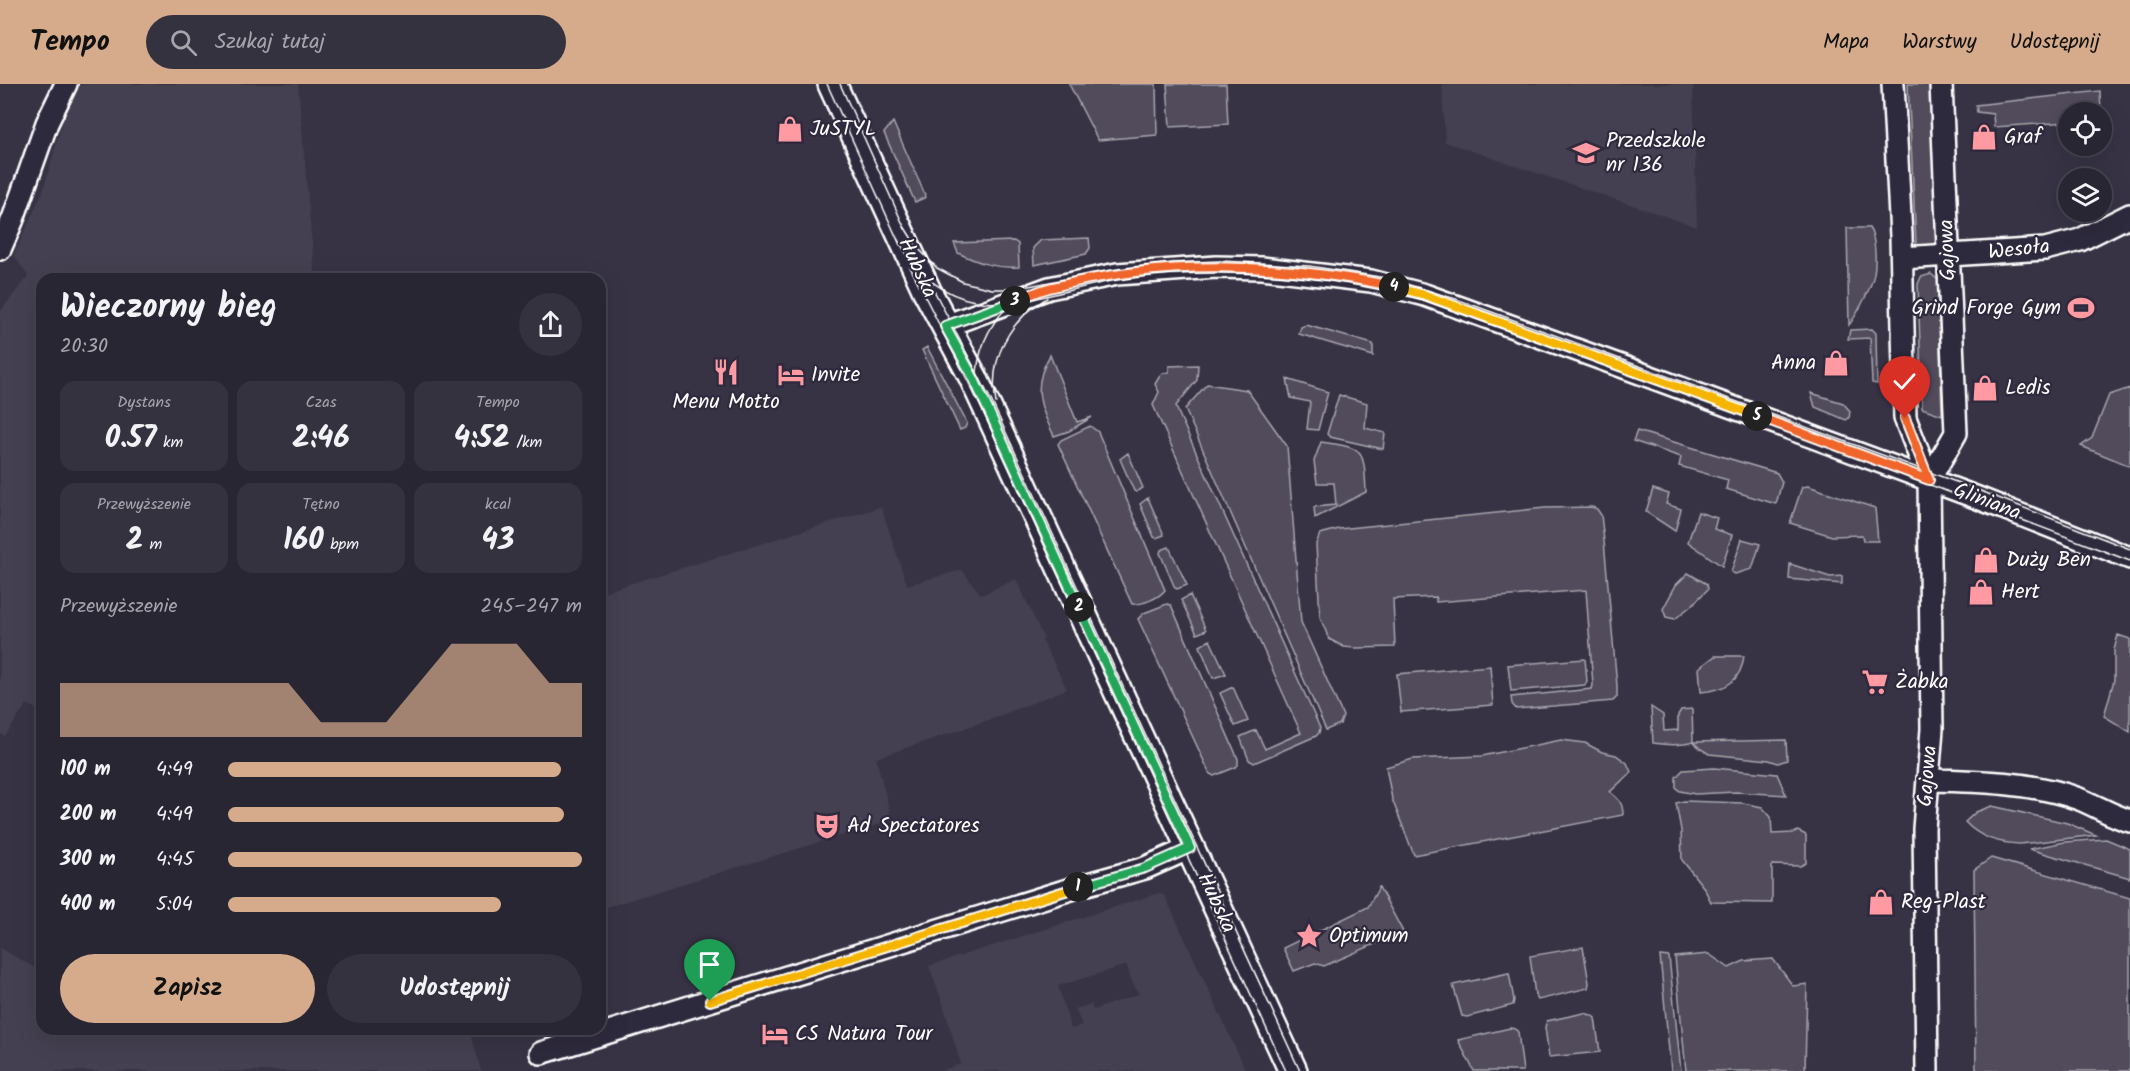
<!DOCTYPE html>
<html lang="pl">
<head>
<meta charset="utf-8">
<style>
  body { margin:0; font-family:Kalam,sans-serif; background:#353240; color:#f1f3f6; height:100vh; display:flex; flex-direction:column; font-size:22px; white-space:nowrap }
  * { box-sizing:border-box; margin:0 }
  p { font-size:20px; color:#a5a5ac }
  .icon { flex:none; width:33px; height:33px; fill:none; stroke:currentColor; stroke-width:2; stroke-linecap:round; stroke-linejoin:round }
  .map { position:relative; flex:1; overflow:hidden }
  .sheet { position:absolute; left:36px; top:189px; width:570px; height:762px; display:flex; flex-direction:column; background:#292634; border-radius:18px; box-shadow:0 6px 24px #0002,0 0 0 2px #45434f }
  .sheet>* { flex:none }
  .buttons { position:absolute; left:2058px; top:18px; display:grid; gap:12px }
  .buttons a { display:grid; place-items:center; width:54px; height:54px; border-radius:50%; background:#292634; box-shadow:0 6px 24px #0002,0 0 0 2px #45434f; font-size:30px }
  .pin { position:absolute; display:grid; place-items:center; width:51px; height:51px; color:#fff; margin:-62px -26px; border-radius:50% 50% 50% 0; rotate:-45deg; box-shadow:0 0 6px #0007 }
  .pin .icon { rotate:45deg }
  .km { position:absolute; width:30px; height:30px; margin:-15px; border-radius:50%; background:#222; color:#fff; font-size:16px; line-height:30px; text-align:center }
  .round { display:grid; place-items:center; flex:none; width:63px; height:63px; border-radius:32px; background:#353240 }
  .headline { display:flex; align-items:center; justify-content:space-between; height:102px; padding:0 24px }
  h1 { font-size:33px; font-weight:700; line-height:45px }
  .stats { display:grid; grid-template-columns:repeat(3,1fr); gap:9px; height:102px; padding:6px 24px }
  .stats div { display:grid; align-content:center; border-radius:15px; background:#353240; text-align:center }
  .stats b { font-size:30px; font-weight:700 }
  .stats small { font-size:16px; font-weight:400 }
  .stats p { font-size:16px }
  .chart { height:168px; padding:12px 24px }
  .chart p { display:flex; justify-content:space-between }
  .chart svg { width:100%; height:108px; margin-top:6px; fill:#d6ab8b; opacity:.7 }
  .primary-button { display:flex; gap:12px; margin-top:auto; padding:12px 24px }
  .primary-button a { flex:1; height:69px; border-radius:36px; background:#d6ab8b; color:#111; font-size:24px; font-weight:700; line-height:69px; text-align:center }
  .primary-button a+a { background:#353240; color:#f1f3f6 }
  ul { padding:0 24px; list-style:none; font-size:20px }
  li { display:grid; grid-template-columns:96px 72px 1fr; align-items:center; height:45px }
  li i { height:15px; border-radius:8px; background:#d6ab8b }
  header { display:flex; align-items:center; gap:36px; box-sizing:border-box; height:84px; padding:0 30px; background:#d6ab8b; color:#111 }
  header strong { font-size:28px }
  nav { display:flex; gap:33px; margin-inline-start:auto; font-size:21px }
  .search { width:420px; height:54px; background:#353240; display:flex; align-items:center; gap:15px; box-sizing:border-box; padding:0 21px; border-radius:33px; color:#a5a5ac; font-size:22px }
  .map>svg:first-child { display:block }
</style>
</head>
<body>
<header>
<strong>Tempo</strong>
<div class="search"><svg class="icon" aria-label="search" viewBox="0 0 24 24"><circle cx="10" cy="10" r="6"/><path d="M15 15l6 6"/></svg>Szukaj tutaj</div>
<nav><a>Mapa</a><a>Warstwy</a><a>Udostępnij</a></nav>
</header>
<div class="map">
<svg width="2130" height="987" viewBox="0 0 2130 987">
  <rect width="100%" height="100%" fill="#373345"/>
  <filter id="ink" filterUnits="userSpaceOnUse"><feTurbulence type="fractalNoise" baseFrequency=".0167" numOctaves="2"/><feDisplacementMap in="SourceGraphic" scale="12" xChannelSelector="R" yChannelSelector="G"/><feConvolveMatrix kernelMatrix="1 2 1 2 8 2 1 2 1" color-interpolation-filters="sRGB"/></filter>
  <g filter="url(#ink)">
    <path fill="#444051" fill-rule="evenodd" d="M81,0H298L315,195H42V628L27,620L5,652L0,650V228L28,192L14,171L43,107L66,26Z
      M1442,0H1693L1697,143L1445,58Z
      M881,423L907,501L962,486L981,511L1016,495L1044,555L1042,556L1067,605L986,637L876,674L892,736L600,825V509Z
      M1159,809L1165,812L1246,987H940L961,980L942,917L929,882ZM1127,881L1131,896L1139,910L1093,926L1091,920L1075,925L1082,941L1071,945L1058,902Z
      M0,864L42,888V945H470L481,987H0Z"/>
    <path fill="#514c5c" stroke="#a8a6ae" stroke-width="1.5" d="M1069,0H1156L1157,51L1098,56Z
      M1167,0H1226L1228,40L1170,43Z
      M1908,0H1932L1937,160L1935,164H1919L1916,160Z
      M2100,7L2101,28H2068V38L1994,43L1993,30L1977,28L1976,21Z
      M893,38L926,113L915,118L884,49Z
      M1847,144H1869C1876,153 1876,178 1874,190C1872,202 1857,231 1849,241Z
      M1089,154L1090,164L1086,170L1034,181L1033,164L1041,156Z
      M1014,157L1018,160L1019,183C996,185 977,178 958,169L954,159Z
      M1931,190L1938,196L1942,331L1922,324L1918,200L1921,193Z
      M1306,241L1373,260V272L1299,250L1301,243Z
      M1872,245L1876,249L1877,300L1872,299L1870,254L1848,255L1850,246Z
      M927,263L967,339L965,344L960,346L922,266Z
      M1050,271L1077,338L1092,333L1069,347L1054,352C1040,322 1031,303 1050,271Z
      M1198,281L1197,296L1179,318L1176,322L1178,328L1320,644L1319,649L1316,652L1254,679L1249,676L1240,653L1256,646L1265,665L1301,649L1153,321L1159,308L1155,300L1161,290L1169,288V282Z
      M1287,295L1328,308L1318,346L1307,345L1310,318L1291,314Z
      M1207,300L1247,306L1287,362L1301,538L1343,632L1340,640L1326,646L1185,325Z
      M2130,304V382L2081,362L2092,354L2109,311Z
      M1811,309L1843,319L1850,327L1849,334L1846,336L1815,323Z
      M1339,311L1367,319L1365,344L1385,349L1383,365L1330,353L1327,350Z
      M1090,342L1098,348L1165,506C1159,514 1142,521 1132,520L1058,360L1061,356Z
      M1637,347L1777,389L1782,398L1776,420L1726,405L1728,396L1679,382L1681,373L1633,357Z
      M1321,358C1365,364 1364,365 1366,408L1315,434L1314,423L1336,421L1334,399H1317L1314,377Z
      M1128,369L1143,404L1136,408L1134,407L1120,375Z
      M1808,402L1875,424L1878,457H1863L1862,451L1832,452L1790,439L1802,403Z
      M1653,405L1669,410L1666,420L1681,425L1675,447L1646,428Z
      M1148,414L1164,451L1156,454L1154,453L1140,420Z
      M1592,423L1597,425L1601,431L1604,457L1617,602V613L1613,617L1516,625L1512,620L1511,613L1592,605L1593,601L1586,506L1436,518V513L1393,515L1395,563L1356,564L1344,563L1329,555L1320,533L1316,460L1320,450L1339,445L1545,424Z
      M1698,428L1717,434L1714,445L1732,451L1722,482L1688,458Z
      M1742,455L1760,460L1752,485L1735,490L1731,488Z
      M1169,463L1187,501L1177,505L1175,504L1160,469L1161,466Z
      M1790,480L1830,493L1842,492V500L1789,495Z
      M1688,489L1707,500L1708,505L1692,521L1675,535L1666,533L1663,525L1676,501Z
      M1190,511L1206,546L1197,550L1181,516Z
      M1167,520L1171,521L1238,675V681L1236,683L1214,692L1210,690L1138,535L1144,529Z
      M2118,551L2130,555V648L2104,632L2114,596V566Z
      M1210,556L1226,590L1213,594L1200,562Z
      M1715,572H1744C1741,598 1725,606 1701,608L1699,584Z
      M1585,575L1587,597L1585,601L1511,607L1508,581Z
      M1490,582L1493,621L1401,628L1397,590Z
      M1233,603L1248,637L1235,642L1220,609Z
      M1651,623L1663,631L1664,647L1678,646V631L1681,626L1692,625L1693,658L1786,656L1787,676L1778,679L1769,676L1709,670L1701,665L1693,658C1680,662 1666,661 1653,659Z
      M1561,656L1585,659L1602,668L1616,671L1627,679L1631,688L1610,708C1619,715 1623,719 1623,731L1414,771L1392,715L1386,683L1413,675L1482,672Z
      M1714,684L1777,690L1786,711L1736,708L1695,710L1680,707L1676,704V693L1683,686Z
      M1684,717L1743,719L1762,723L1771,733L1772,750L1794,749L1798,747L1806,751V779L1800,782L1772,781V819L1711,818L1704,804L1682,776L1681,746L1676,719Z
      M1992,722L2067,739L2096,751L2020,760C1998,759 1980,754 1965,738L1976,728Z
      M2106,755L2130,765V794L2029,765L2065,758Z
      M1991,774L2130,814V987H1976L1974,786Z
      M1379,803L1403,848L1324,882L1315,879L1294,887L1283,864L1368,823Z
      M1583,863L1589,899L1588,904L1538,916L1535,911L1530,872Z
      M1709,870L1729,884L1744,877L1773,875L1793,902L1807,900L1805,987H1686L1675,873Z
      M1660,872L1669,873L1681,987H1671Z
      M1509,889L1514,916L1513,921L1467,933L1462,932L1453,901Z
      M1584,929L1591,931L1595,934L1600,968L1549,973L1545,943L1547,937Z
      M1510,944L1515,945L1518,948L1523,987H1474L1458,956Z"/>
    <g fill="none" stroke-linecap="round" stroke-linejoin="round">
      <g stroke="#fff" stroke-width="26">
        <path id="minor" d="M1893,0L1901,152L1905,334L1929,396L1932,645L1924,745L1927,987
          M0,165L13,135L47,39L66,0
          M1902,174L2045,165L2080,156L2130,131
          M945,242L1049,204L1117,190L1216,183L1262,184L1371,197L1425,211L1621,282L1978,414L2130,474
          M1929,396L1956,349L1941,0
          M1928,696C1978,697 2032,698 2079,715C2097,722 2112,732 2130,737
          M541,969L1084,801L1145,784L1190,764"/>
      </g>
      <g stroke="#fff" stroke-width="32">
        <path id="tertiary" d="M832,0L927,207L973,293L1010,373L1293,987"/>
      </g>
      <use href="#minor" stroke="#2f2a3d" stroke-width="21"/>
      <use href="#tertiary" stroke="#2f2a3d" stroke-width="27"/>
      <path stroke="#fff" stroke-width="1.5" d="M827,0L900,161
        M840,0L905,145
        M902,139L917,163L937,184L963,198L992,205H1013L1120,185L1173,179L1221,177L1309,182L1386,194L1459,216L1609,271L1978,406L2130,465
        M897,154C914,186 938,210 975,217C1016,226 1079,201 1122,195C1223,182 1325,190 1424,216L1778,343L2130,477
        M910,183L981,323L1286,987
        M929,197L991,316L1300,987
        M977,288C980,259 992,235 1015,216
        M996,319C988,275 1009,236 1047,214"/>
    </g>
  </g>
  <g fill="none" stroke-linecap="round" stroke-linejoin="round" filter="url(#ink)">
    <g stroke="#fff" stroke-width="12">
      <path id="split-1" d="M710,917L1078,803"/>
    </g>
    <g stroke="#fff" stroke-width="12">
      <path id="split-2" d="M1078,803L1145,784L1190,764L1079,523"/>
    </g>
    <g stroke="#fff" stroke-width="12">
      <path id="split-3" d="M1015,217L945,242L973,293L1079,523"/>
    </g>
    <g stroke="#fff" stroke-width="12">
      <path id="split-4" d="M1015,217C1026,213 1037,207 1049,204C1139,181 1234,178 1326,191C1349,194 1372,197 1394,203"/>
    </g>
    <g stroke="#fff" stroke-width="12">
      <path id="split-5" d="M1394,203L1425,211L1757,332"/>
    </g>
    <g stroke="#fff" stroke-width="12">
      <path id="split-6" d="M1757,332L1929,396L1905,334"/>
    </g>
    <use href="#split-1" stroke="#f5b400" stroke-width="8"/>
    <use href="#split-2" stroke="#22a559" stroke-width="8"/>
    <use href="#split-3" stroke="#22a559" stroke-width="8"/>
    <use href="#split-4" stroke="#f0652b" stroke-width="8"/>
    <use href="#split-5" stroke="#f5b400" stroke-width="8"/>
    <use href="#split-6" stroke="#f0652b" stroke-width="8"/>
  </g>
  <defs>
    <g id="shop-bare" transform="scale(2.07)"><path d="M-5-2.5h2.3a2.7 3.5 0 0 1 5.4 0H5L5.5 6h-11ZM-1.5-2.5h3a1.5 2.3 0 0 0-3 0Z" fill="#ff9aa2" stroke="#2f2a3d" stroke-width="2.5" paint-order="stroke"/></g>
    <g id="school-bare" transform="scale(2.07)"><path d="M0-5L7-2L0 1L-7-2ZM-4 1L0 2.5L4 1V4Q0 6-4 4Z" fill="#ff9aa2" stroke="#2f2a3d" stroke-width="2.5" paint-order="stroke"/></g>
    <g id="stadium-bare" transform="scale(2.07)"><path d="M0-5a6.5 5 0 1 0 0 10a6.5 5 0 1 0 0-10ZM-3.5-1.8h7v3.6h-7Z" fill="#ff9aa2" stroke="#2f2a3d" stroke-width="2.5" paint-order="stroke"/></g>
    <g id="restaurant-bare" transform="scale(2.07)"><path d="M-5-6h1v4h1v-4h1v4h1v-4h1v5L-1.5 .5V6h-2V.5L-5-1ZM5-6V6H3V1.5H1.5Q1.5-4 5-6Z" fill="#ff9aa2" stroke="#2f2a3d" stroke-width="2.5" paint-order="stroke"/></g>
    <g id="hotel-bare" transform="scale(2.07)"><path d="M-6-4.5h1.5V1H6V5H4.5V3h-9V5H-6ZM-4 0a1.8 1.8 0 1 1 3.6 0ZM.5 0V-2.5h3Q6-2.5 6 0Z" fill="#ff9aa2" stroke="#2f2a3d" stroke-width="2.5" paint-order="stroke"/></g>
    <g id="supermarket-bare" transform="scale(2.07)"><path d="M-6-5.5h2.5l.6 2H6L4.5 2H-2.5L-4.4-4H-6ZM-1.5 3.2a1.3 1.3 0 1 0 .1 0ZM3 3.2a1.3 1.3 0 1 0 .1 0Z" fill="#ff9aa2" stroke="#2f2a3d" stroke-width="2.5" paint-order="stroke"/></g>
    <g id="theatre-bare" transform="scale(2.07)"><path d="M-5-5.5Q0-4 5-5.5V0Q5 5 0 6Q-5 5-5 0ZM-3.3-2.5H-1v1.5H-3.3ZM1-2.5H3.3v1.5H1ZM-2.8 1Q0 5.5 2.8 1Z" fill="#ff9aa2" stroke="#2f2a3d" stroke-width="2.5" paint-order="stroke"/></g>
    <g id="sight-bare" transform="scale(2.07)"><path d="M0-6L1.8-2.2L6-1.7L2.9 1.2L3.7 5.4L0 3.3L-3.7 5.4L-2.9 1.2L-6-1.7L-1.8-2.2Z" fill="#ff9aa2" stroke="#2f2a3d" stroke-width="2.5" paint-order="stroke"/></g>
  </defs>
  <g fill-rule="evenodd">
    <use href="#shop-bare" x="790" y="45"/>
    <use href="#shop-bare" x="1984" y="53"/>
    <use href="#school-bare" x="1586" y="69"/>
    <use href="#stadium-bare" x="2081" y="224"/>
    <use href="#shop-bare" x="1836" y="279"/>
    <use href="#restaurant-bare" x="726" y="288"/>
    <use href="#hotel-bare" x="791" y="291"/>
    <use href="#shop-bare" x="1985" y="304"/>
    <use href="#shop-bare" x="1986" y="476"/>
    <use href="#shop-bare" x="1981" y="508"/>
    <use href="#supermarket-bare" x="1875" y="598"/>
    <use href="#theatre-bare" x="827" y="742"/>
    <use href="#shop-bare" x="1881" y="818"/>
    <use href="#sight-bare" x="1309" y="852"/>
    <use href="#hotel-bare" x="775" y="950"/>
  </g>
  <g text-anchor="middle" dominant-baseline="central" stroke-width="4.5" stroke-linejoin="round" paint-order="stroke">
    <g font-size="21" fill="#fff" stroke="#2f2a3d" text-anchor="start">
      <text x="810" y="45">JuSTYL</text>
      <text x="2004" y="53">Graf</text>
      <text x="1606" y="57">Przedszkole<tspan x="1606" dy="24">nr 136</tspan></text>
      <text x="2061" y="224" text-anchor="end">Grind Forge Gym</text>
      <text x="1816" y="279" text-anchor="end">Anna</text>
      <text x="811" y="291">Invite</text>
      <text x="2005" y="304">Ledis</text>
      <text x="726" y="318" text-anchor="middle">Menu Motto</text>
      <text x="2006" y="476">Duży Ben</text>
      <text x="2001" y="508">Hert</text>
      <text x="1895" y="598">Żabka</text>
      <text x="847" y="742">Ad Spectatores</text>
      <text x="1901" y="818">Reg-Plast</text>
      <text x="1329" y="852">Optimum</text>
      <text x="795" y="950">CS Natura Tour</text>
    </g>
    <g font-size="21" fill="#fff" stroke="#2f2a3d">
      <text transform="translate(1948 166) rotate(-92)">Gajowa</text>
      <text transform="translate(2019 166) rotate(-6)">Wesoła</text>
      <text transform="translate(917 184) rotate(65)">Hubska</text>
      <text transform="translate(1987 418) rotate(21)">Gliniana</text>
      <text transform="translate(1928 692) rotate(-85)">Gajowa</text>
      <text transform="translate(1216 819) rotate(65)">Hubska</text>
    </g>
  </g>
</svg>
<div class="buttons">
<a><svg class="icon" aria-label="locate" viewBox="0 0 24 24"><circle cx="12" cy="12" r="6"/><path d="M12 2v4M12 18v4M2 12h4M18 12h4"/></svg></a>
<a><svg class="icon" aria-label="layers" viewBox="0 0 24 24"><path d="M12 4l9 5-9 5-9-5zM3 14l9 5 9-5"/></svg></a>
</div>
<div class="pin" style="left:710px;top:917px;background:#1e9e55"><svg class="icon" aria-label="arrive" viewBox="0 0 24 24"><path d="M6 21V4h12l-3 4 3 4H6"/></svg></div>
<div class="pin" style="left:1905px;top:334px;background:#d93025"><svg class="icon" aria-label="check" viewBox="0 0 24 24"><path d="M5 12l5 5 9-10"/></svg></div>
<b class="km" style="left:1078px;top:803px">1</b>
<b class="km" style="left:1079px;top:523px">2</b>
<b class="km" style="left:1015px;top:217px">3</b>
<b class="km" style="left:1394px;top:203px">4</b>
<b class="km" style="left:1757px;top:332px">5</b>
<section class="sheet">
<div class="headline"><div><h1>Wieczorny bieg</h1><p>20:30</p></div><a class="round"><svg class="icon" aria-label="share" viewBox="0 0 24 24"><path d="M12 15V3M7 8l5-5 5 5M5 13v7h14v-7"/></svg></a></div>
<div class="stats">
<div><p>Dystans</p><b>0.57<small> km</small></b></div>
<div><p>Czas</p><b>2:46</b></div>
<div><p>Tempo</p><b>4:52<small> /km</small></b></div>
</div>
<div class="stats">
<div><p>Przewyższenie</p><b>2<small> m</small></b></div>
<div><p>Tętno</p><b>160<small> bpm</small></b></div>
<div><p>kcal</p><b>43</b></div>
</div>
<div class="chart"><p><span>Przewyższenie</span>245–247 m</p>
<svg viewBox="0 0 160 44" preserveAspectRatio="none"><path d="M0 44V22L10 22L20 22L30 22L40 22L50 22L60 22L70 22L80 38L90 38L100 38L110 22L120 6L130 6L140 6L150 22L160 22V44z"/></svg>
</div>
<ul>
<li><b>100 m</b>4:49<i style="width:94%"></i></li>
<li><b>200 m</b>4:49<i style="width:95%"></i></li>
<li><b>300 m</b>4:45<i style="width:100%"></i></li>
<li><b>400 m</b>5:04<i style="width:77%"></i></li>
</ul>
<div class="primary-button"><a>Zapisz</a><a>Udostępnij</a></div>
</section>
</div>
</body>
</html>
